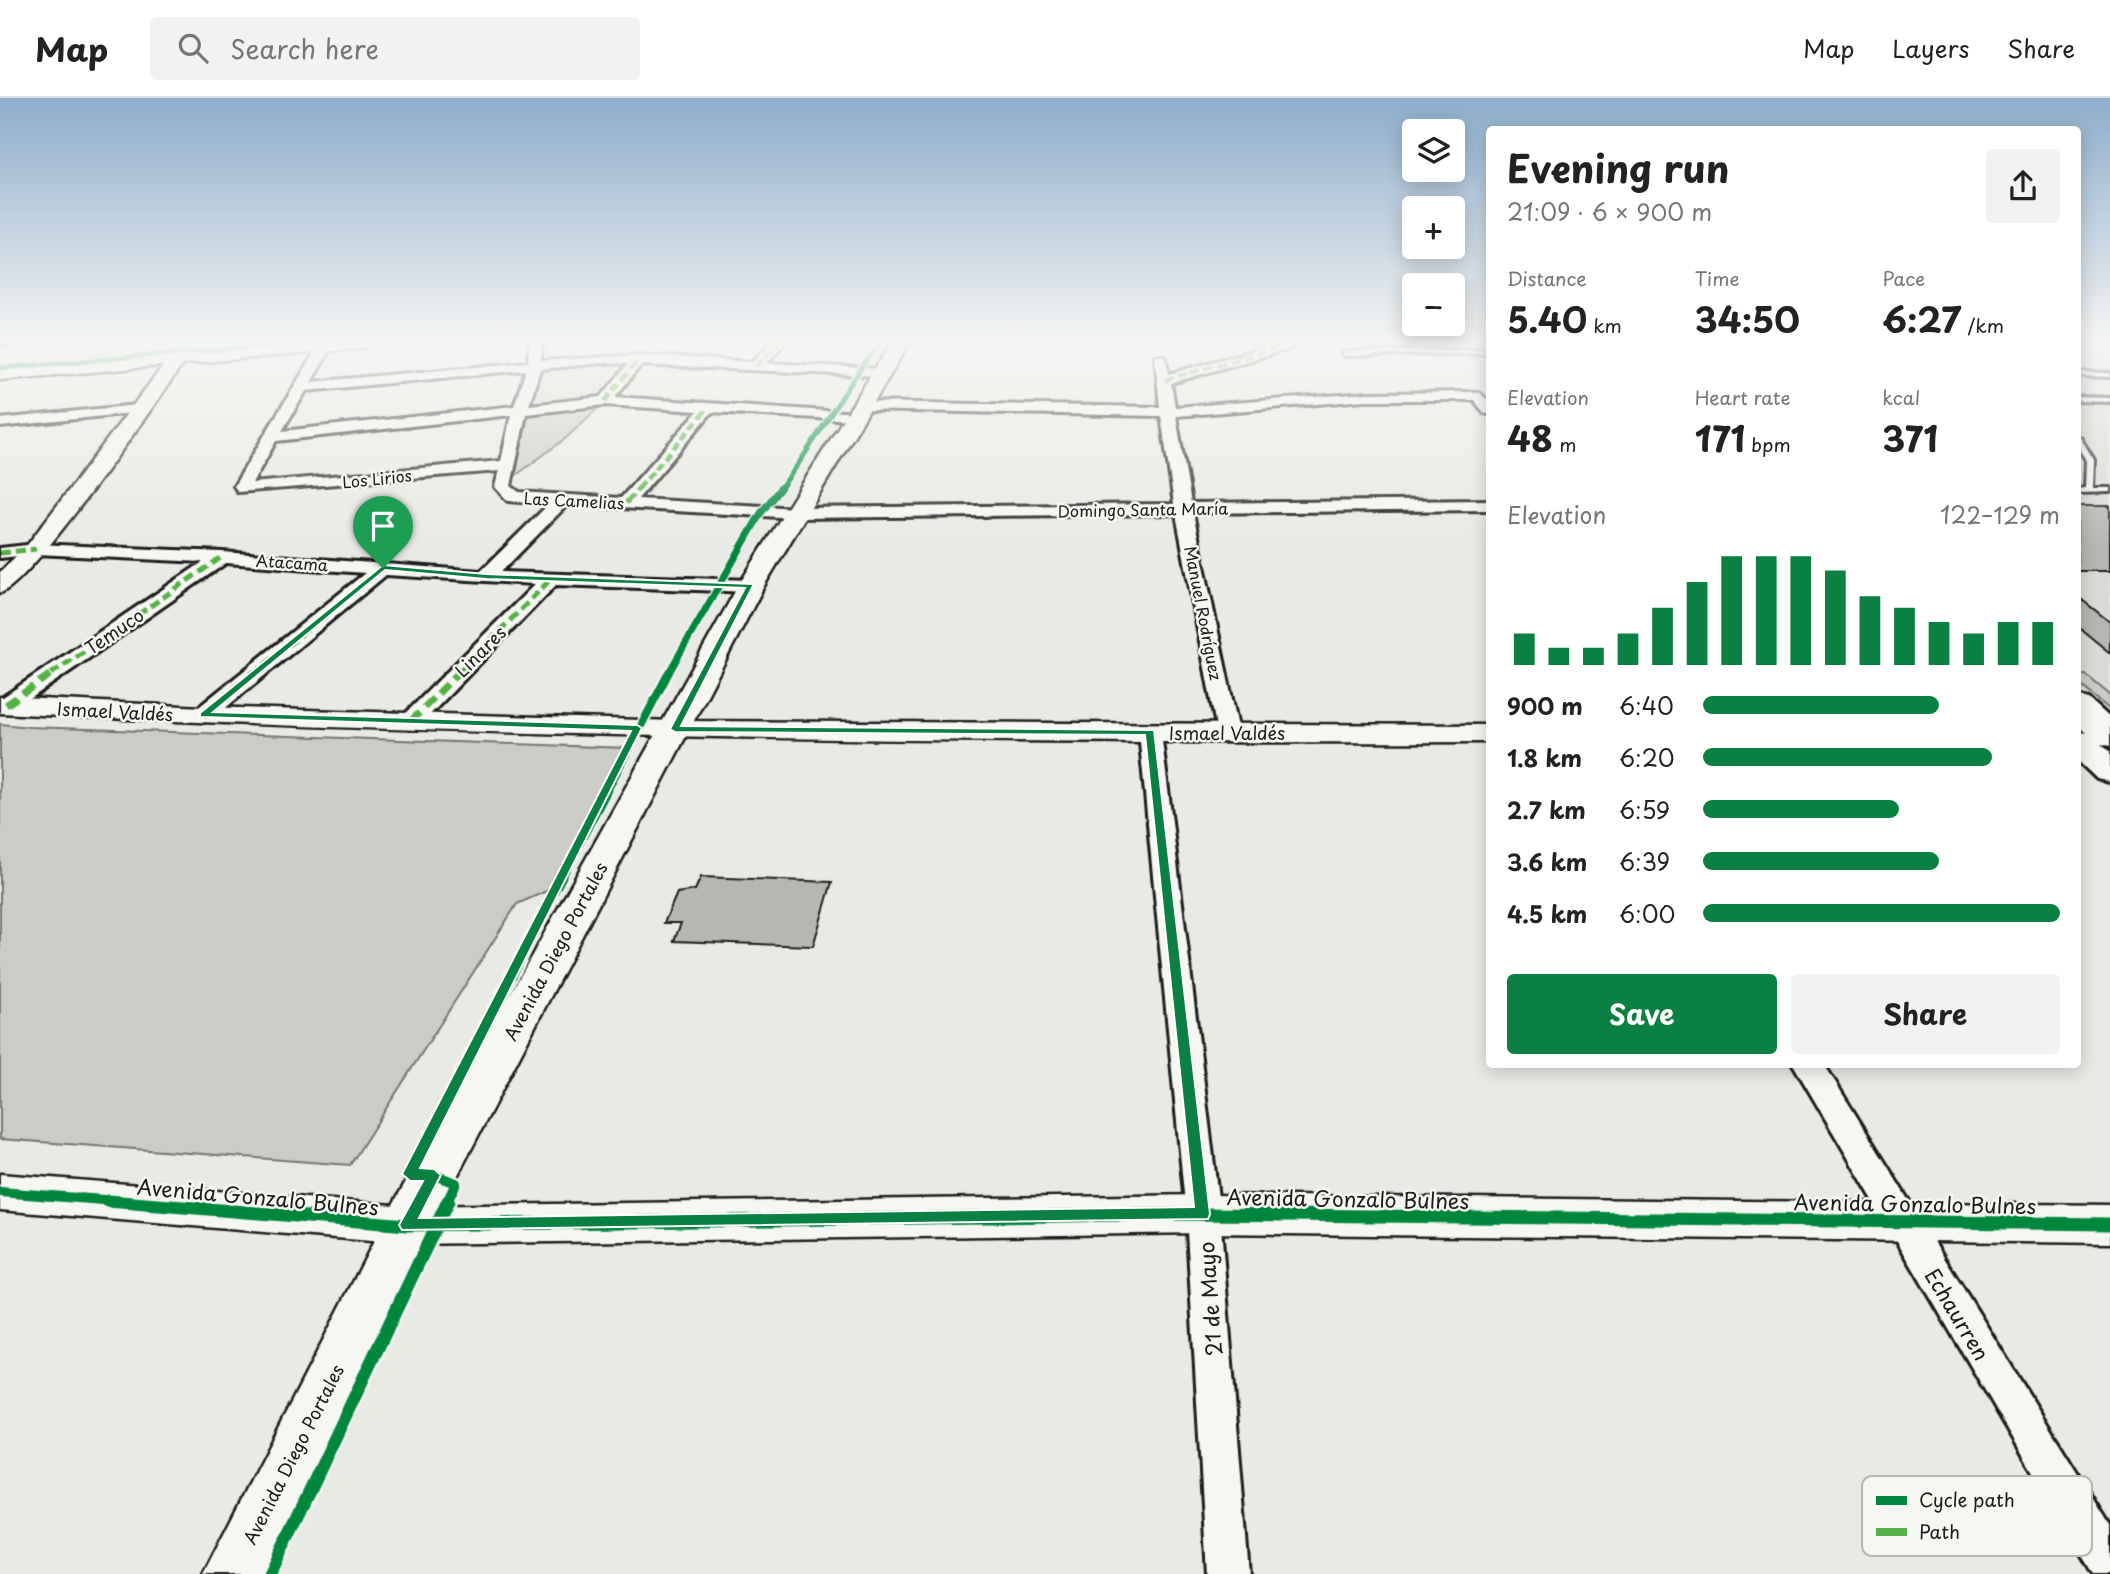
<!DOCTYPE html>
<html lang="en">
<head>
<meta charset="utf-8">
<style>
  body { margin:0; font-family:"Playpen Sans",sans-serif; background:#f2f2f2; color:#222; height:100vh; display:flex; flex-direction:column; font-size:26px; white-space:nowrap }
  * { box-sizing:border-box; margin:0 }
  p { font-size:23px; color:#767676 }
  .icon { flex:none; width:38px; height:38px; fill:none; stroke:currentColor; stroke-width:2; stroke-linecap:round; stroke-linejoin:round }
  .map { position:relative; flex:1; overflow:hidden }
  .drawer { position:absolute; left:1486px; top:28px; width:595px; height:942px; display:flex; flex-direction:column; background:#fff; border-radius:7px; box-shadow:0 4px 18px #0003 }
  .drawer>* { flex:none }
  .fabs { position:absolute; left:1402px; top:21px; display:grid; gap:14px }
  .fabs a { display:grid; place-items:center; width:63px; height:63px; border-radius:7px; background:#fff; box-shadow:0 4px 18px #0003; font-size:35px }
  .pin { position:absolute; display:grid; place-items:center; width:60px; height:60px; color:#fff; margin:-72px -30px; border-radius:50% 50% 50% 0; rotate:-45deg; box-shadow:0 0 7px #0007 }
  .pin .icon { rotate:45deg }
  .round { display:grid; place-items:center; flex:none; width:74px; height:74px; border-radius:7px; background:#f2f2f2 }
  .summary { display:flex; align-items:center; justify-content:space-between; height:119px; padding:0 21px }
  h1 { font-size:38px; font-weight:700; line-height:52px }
  .metrics { display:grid; grid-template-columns:repeat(3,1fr); gap:10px; height:119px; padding:7px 21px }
  .metrics div { display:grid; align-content:center }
  .metrics b { font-size:35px; font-weight:700 }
  .metrics small { font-size:19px; font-weight:400 }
  .metrics p { font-size:19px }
  .chart { height:196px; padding:14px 21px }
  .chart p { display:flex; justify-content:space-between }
  .chart svg { width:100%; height:126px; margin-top:7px; stroke:#0b8043; stroke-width:6 }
  .cta { display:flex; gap:14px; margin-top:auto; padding:14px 21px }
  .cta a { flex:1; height:80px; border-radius:7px; background:#0b8043; color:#fff; font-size:28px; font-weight:700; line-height:80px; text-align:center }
  .cta a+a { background:#f2f2f2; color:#222 }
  ul { padding:0 21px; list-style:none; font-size:23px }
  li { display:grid; grid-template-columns:112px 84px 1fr; align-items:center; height:52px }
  li i { height:18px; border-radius:9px; background:#0b8043 }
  header { display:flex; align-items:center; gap:42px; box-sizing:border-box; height:98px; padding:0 35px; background:#fff; border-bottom:2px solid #e0e0e0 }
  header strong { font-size:33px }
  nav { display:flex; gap:38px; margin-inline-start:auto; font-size:24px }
  .search { width:490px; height:63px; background:#f2f2f2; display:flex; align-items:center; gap:18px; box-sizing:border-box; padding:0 24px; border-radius:7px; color:#767676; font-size:26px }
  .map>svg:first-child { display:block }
</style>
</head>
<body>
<header>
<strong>Map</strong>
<div class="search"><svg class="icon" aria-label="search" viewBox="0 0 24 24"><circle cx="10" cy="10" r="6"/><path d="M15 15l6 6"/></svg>Search here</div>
<nav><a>Map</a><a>Layers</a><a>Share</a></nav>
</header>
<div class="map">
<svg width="2110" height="1476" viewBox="0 0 2110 1476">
  <rect width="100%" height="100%" fill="#e9e9e5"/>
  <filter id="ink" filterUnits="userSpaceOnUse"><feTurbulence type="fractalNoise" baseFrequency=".0143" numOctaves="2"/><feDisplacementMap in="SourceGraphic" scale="14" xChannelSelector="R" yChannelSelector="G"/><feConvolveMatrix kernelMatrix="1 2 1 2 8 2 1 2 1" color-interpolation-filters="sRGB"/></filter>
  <g filter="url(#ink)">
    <path fill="#dadad6" d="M53,244H311L310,247L26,272Z
      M1312,244H1489V256L1329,259Z
      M2077,244H2110V617L2077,588Z
      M623,265L599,296L591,300L533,306L543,270L553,266Z"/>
    <path fill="#cbcbc7" stroke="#747472" stroke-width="2" d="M601,307L566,340L515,378L529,314Z
      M2077,577H2086L2110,597V612L2077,584Z
      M0,626L30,629L627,650L549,792L517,806L350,1067L0,1041Z"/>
    <path fill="#b6b6b3" stroke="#1c1c1c" stroke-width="2" d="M2077,408H2110V473H2077Z
      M2077,498L2110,524V555L2077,528Z
      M701,779L832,784L813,848L674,843L681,825H664L677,795L695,792Z"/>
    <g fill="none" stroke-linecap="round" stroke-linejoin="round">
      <g stroke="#1c1c1c" stroke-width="6">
        <path id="service" d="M1489,251V255L1345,258L1342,256L1345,254Z
          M2077,274L2110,275V279L2077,278Z
          M2077,299L2110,300V304L2077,303Z
          M2077,339H2080L2094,362L2093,390H2110V394L2077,395V391L2085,390L2086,362L2077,348Z"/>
      </g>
      <g stroke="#1c1c1c" stroke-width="6">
        <path id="minor" d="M0,244H17L0,249Z
          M321,244L333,247L311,284L528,264L530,244H542L541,263L639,257L752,264L772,244H785L767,265L884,271L886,274L879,278L641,267L615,299L858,315L860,318L853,322L712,314L638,401L797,410L1174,406L1161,318L859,312L852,308L859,304L1160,309L1155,258H1165L1169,276L1284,244L1291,248L1289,251L1171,285L1175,309L1368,295L1478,294L1489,303V316L1484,315L1474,302H1364L1176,318L1191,405L1489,402V412L1193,415L1239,634L1228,641L1217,634L1176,416L797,420L567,407L501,474L751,482L760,488L751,494L556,487L418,629L410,631L399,624L402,619L535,486L386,477L211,622L203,624L192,617L195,612L365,475L226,465L14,612H0V601L203,464L36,456L0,460V450L36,446L222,454L481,473L549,406L508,403L495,389L499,373L238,394L234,388ZM602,265L628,266L601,299L529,307L540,271ZM526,272L514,308L282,333L306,293ZM605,307L698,313L621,400L519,394L511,388L526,316ZM511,317L501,363L252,385L276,343Z
          M137,307L142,308V314L0,329V321Z
          M1150,627L1161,634L1220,1116L1249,1476H1207L1186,1116L1139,634Z
          M1793,966H1824L2110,1427V1476H2093Z"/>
      </g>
      <g stroke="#1c1c1c" stroke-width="5">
        <path id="tertiary" d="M178,255L187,260C161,297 30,488 0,495V474L28,446L172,256Z
          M0,599L203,609L675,623L1489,627V644C993,646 496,640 0,615Z
          M0,1076L407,1108L1203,1097L2110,1107V1145L1203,1135L407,1146L0,1112Z"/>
      </g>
      <g stroke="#1c1c1c" stroke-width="5">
        <path id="secondary" d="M306,244H374L365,250L0,282V270Z
          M892,244H910L764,488L424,1142L264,1476H203L390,1112L738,488Z"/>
      </g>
      <g stroke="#1c1c1c" stroke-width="6">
        <path id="primary" d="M2077,598L2089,601L2110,620V648L2101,646L2110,654V684L2097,681L2077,662V633L2086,635L2077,626Z"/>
      </g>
      <use href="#service" fill="#f6f6f2" fill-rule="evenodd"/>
      <use href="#minor" fill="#f6f6f2" fill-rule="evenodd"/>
      <use href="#tertiary" fill="#f6f6f2" fill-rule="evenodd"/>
      <use href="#secondary" fill="#f6f6f2" fill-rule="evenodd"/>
      <use href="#primary" fill="#f6f6f2" fill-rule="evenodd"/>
      <path stroke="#55b145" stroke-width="4.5" stroke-dasharray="9 4.5" stroke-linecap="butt" d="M0,245L11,244
        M756,268L779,244
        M1165,282L1284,248
        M605,303L639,261
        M638,391L708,310"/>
      <path stroke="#55b145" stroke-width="5" stroke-dasharray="10 5" stroke-linecap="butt" d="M626,405L640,389
        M0,455L36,451
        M51,576L222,459
        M253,576L383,470
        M457,576L550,482"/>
      <path stroke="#55b145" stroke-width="7" stroke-dasharray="13 7" stroke-linecap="butt" d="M6,607L54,574
        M203,617L255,574
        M410,624L459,574"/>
      <g stroke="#f6f6f2" stroke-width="8">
        <path id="cycleway-far4" d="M0,270L308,244
          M780,391C817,344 843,290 881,244"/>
      </g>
      <g stroke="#f6f6f2" stroke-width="10">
        <path id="cycleway-far3" d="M668,576L761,415L781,389"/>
      </g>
      <g stroke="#f6f6f2" stroke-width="12">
        <path id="cycleway-far2" d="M546,810L669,574"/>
      </g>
      <g stroke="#f6f6f2" stroke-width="15">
        <path id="cycleway-far1" d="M0,1094L129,1104
          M447,1104L456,1085L434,1077L410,1076L547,808"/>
      </g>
      <g stroke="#f6f6f2" stroke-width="18">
        <path id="cycleway" d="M108,1103L407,1127L1203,1116L2110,1126
          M270,1476L448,1103"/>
      </g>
      <use href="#cycleway-far4" stroke="#00873e" stroke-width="5"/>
      <use href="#cycleway-far3" stroke="#00873e" stroke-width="7"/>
      <use href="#cycleway-far2" stroke="#00873e" stroke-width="8"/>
      <use href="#cycleway-far1" stroke="#00873e" stroke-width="10"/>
      <use href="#cycleway" stroke="#00873e" stroke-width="13"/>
    </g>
  </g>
  <linearGradient id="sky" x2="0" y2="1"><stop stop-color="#8cadcc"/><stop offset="0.54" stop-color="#f5f5f3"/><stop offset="1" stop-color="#f5f5f3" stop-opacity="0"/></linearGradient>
  <rect width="2110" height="450" fill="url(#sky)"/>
  <path fill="#0b8043" stroke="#fff" stroke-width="2" fill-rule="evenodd" d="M383,467L486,476L754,486L681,628L1154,632L1210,1116L1208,1121L402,1132L399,1127L423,1083H410L402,1076L631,633L200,619V615ZM385,472L486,481L745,490L670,631L675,634L1145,637L1194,1109L419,1120L441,1077L434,1071L420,1070L642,630L637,627L213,614Z"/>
  <g text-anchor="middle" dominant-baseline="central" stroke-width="5" stroke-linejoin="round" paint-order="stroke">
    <g font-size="16" fill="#1c1c1c" stroke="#f6f6f2">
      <text transform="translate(377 380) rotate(-6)">Los Lirios</text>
      <text transform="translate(574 402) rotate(3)">Las Camelias</text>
      <text transform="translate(1143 411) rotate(-1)">Domingo Santa María</text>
      <text transform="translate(292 464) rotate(4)">Atacama</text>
      <text transform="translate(1204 515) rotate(79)">Manuel Rodríguez</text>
    </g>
    <g font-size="18" fill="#1c1c1c" stroke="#f6f6f2">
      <text transform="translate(114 533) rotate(-34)">Temuco</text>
      <text transform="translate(480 553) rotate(-45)">Linares</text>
      <text transform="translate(115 613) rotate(3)">Ismael Valdés</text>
      <text x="1227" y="634">Ismael Valdés</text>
      <text transform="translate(555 853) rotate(-62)">Avenida Diego Portales</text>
      <text transform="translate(293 1356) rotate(-63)">Avenida Diego Portales</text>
    </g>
    <g font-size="21" fill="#1c1c1c" stroke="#f6f6f2">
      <text transform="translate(258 1098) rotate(5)">Avenida Gonzalo Bulnes</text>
      <text transform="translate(1348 1100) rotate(1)">Avenida Gonzalo Bulnes</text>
      <text transform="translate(1915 1105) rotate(1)">Avenida Gonzalo Bulnes</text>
      <text transform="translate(1209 1201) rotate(-94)">21 de Mayo</text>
      <text transform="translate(1958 1216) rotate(59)">Echaurren</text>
    </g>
  </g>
  <rect x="1862" y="1378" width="230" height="80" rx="10" fill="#f6f6f2" stroke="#b5b5b2" stroke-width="2"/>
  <rect x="1876" y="1398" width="31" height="9" fill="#00873e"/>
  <rect x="1876" y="1430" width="31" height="8" fill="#55b145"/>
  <g font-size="19" fill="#1c1c1c">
    <text x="1919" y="1409">Cycle path</text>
    <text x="1919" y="1441">Path</text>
  </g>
</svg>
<div class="fabs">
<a><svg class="icon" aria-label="layers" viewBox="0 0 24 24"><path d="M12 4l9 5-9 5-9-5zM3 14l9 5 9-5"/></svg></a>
<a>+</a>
<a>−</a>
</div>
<div class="pin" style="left:383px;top:470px;background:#1e9e55"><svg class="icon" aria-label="arrive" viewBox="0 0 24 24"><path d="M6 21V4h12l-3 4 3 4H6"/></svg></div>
<section class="drawer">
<div class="summary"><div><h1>Evening run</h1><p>21:09 · 6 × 900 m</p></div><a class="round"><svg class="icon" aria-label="share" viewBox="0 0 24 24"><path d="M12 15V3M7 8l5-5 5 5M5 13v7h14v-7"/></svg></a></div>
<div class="metrics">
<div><p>Distance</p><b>5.40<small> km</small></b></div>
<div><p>Time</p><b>34:50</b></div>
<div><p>Pace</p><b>6:27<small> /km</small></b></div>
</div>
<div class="metrics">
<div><p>Elevation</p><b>48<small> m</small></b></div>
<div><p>Heart rate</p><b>171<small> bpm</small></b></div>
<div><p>kcal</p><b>371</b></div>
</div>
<div class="chart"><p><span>Elevation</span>122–129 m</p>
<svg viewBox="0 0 160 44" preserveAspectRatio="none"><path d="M5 44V33M15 44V38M25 44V38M35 44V33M45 44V24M55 44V15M65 44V6M75 44V6M85 44V6M95 44V11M105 44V20M115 44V24M125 44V29M135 44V33M145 44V29M155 44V29"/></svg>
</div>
<ul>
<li><b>900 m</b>6:40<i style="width:66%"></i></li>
<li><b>1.8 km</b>6:20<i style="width:81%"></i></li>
<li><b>2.7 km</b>6:59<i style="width:55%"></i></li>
<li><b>3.6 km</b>6:39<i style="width:66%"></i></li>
<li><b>4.5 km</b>6:00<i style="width:100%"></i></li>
</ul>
<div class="cta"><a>Save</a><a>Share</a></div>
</section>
</div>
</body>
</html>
